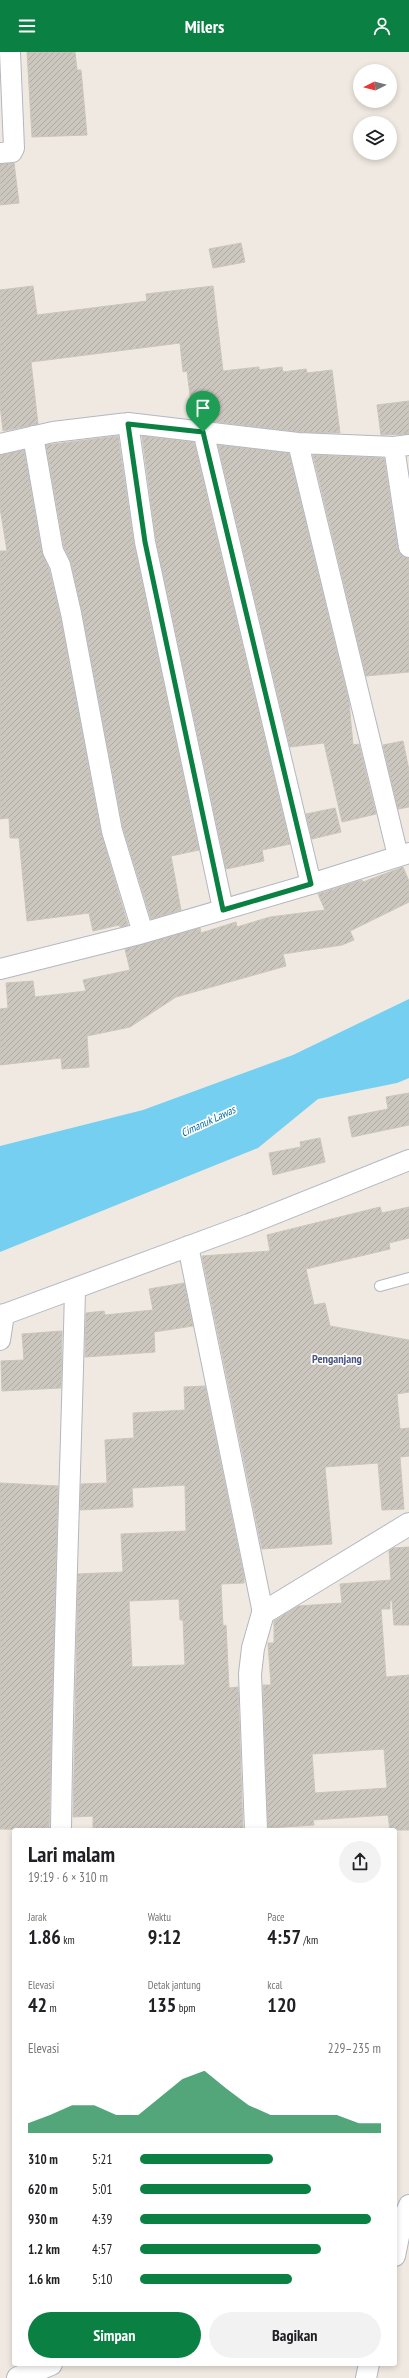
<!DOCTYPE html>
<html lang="id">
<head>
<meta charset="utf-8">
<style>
  body { margin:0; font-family:"PT Sans Narrow",sans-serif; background:#f2f2f2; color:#202124; height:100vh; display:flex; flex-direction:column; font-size:15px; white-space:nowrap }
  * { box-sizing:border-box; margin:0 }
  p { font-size:13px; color:#757577 }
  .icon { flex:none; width:22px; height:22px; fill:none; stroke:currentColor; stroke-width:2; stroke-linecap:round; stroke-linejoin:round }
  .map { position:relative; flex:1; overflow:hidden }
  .sheet { position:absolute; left:12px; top:1776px; width:385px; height:538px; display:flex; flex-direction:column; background:#fff; border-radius:4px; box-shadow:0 2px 6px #0003 }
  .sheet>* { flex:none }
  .needle { width:26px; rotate:264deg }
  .buttons { position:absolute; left:353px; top:12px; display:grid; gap:8px }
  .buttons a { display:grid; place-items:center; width:44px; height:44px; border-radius:50%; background:#fff; box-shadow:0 2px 6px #0003; font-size:20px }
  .pin { position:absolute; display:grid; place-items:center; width:34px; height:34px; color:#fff; margin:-41px -17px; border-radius:50% 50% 50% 0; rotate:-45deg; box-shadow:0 0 4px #0007 }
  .pin .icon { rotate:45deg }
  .round { display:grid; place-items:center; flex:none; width:42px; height:42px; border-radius:21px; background:#f2f2f2 }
  .headline { display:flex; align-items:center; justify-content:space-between; height:68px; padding:0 16px }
  h1 { font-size:22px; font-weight:800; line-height:30px }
  .stats { display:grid; grid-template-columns:repeat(3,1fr); gap:6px; height:68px; padding:4px 16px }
  .stats div { display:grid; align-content:center }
  .stats b { font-size:20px; font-weight:800 }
  .stats small { font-size:11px; font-weight:400 }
  .stats p { font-size:11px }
  .chart { height:112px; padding:8px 16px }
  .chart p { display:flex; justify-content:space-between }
  .chart svg { width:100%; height:72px; margin-top:4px; fill:#0b8043; opacity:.7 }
  .button { display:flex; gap:8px; margin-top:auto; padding:8px 16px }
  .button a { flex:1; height:46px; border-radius:24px; background:#0b8043; color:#fff; font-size:16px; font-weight:800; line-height:46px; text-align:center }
  .button a+a { background:#f2f2f2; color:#202124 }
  ul { padding:0 16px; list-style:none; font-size:13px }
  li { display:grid; grid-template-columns:64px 48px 1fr; align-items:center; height:30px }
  li i { height:10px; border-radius:5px; background:#0b8043 }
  header { display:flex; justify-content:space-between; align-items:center; height:52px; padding:0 16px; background:#0b8043; color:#fff; font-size:18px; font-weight:800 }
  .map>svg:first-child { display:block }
</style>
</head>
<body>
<header><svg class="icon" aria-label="menu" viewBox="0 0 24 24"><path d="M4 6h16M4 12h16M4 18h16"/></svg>Milers<svg class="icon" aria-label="person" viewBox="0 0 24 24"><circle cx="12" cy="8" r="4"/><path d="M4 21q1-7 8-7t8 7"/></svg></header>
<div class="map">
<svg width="409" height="2326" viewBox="0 0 409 2326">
  <defs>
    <pattern id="building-hatch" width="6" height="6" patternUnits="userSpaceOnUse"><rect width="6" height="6" fill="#cbc7bf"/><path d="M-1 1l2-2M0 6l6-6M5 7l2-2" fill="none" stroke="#afaba4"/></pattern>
  </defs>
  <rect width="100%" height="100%" fill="#efe9e1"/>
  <path fill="#75cff0" d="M409,947V1026L397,1031L318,1047L258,1096L0,1200V1094L143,1058L293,1003Z"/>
  <path fill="url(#building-hatch)" stroke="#cbc5ba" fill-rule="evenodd" d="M27,0H75L77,18H81L87,83L32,85Z
    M14,111L19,151L0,153V112Z
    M241,191L245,210L213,216L209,197Z
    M33,234L37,263L147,249L146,242L213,234L223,319L259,315V318L282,315L283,320L306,317L307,321L332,318L340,381L299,380L193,367L187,319L183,320L180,291L31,310L38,372L3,379L0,353V238Z
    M409,349V382L381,383L377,353Z
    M118,384L134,492L199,798L171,804L181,858L151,867L123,776L82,559L71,510L64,495L46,393Z
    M142,384L194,390L290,792L262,798L264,809L226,817L156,488Z
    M218,393L289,401L349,650L353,693L359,692L376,762L342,770L324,691L290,695Z
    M24,398L42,501L49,517L60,563L101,781L128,873L120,875L119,873L93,879L89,861L27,869L19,786H10L9,766L0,767V499H7L0,456V403Z
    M313,403L384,406L398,497L400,502L409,506V620L366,624Z
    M403,689L409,718V755L398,757L383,693Z
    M335,756L341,780L312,787L306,762Z
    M403,815L409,829V850L350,879L354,888L342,893L283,902L286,914L176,945L130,975L87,984L89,1015L62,1017L61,1006L0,1013V957L8,956L6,931L33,929L35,945L86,939L83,928L130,918L125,897L200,876L201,881L236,870L237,875L270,865L325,858L318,842L362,828L363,830Z
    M409,1041V1073L352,1085L348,1065L388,1057L386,1045Z
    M320,1086L325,1110L273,1123L269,1101L301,1095L300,1090Z
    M380,1155L382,1161L409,1155V1186L389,1191L390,1197L306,1217L314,1253L325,1251L330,1274L409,1288V1340L397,1342L400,1377L409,1376V1404L400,1405L404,1457L382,1458L378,1411L325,1415L332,1492L262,1497L202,1204L270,1199L267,1183Z
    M184,1231L193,1274L154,1280L155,1300L85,1305L86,1261L104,1259L105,1263L153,1258L149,1237Z
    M62,1279L61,1336L2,1339L1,1309L24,1308L22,1282Z
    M205,1334L244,1525V1531L221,1532L223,1574L226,1573L229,1636L238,1635L243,1778H93V1764L73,1765L78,1522L123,1520L121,1482L186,1479L185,1433L132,1436L133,1455L80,1458L81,1432L107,1431L105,1388L134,1386L133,1361L185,1358L184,1335ZM179,1547L180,1568H183L185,1613L132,1615L129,1549Z
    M0,1431L58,1434L49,1778L0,1777Z
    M409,1495V1573H394L392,1548L390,1549V1557H381L386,1625L409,1623V1778H390L388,1763L313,1768L314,1773L268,1776L263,1633H271L268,1591H274V1569L298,1554L342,1551L340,1532L391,1528L389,1499L393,1496ZM384,1697L387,1736L315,1741L312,1702Z"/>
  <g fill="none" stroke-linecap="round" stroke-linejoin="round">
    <g stroke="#b4b7c1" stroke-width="12">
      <path id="service" d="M380,1234L409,1226"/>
    </g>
    <g stroke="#b4b7c1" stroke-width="22">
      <path id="minor" d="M0,101L12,100L14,96L10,0
        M128,371L145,490L223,857
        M203,379L311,832
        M33,384L53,499L60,513L71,561L112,779L143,881
        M298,391L398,804
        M0,392L53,380L128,371L298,391L394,395L409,393
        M394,395L409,495
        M0,917L143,881L311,832L409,801
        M188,1194L263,1561
        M0,1264L249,1172L409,1108
        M0,1288L4,1262
        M61,1778C63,1597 71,1417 75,1237
        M395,2204L402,2170L409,2153
        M366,2326L369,2312"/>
    </g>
    <g stroke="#b4b7c1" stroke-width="24">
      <path id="tertiary" d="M256,1778L250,1622L253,1596L263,1561L409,1472
        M18,2326L51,2312"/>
    </g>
    <use href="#service" stroke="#fff" stroke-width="10"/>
    <use href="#minor" stroke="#fff" stroke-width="20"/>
    <use href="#tertiary" stroke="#fff" stroke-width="22"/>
  </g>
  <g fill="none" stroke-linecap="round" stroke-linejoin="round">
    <g stroke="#fff" stroke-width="8">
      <path id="route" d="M128,372L203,380L311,832L223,858L145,490Z"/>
    </g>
    <use href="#route" stroke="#0b8043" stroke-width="5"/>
  </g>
  <g text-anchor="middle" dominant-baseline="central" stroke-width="3.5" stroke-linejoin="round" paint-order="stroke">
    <g font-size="11" font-style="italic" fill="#0d6fa3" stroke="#fff">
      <text transform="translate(208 1069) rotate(-25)">Cimanuk Lawas</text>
    </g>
    <g font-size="12" font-weight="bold" fill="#4d5680" stroke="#fff">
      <text x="337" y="1306">Penganjang</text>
    </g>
  </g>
</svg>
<div class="buttons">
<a><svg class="needle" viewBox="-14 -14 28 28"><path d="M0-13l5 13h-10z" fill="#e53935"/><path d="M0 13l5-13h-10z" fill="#757577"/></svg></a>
<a><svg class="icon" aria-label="layers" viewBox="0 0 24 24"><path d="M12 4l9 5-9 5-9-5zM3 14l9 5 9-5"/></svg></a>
</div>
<div class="pin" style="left:203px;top:380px;background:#1e9e55"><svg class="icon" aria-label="arrive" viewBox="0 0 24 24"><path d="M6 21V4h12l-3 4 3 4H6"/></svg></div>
<section class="sheet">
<div class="headline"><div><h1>Lari malam</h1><p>19:19 · 6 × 310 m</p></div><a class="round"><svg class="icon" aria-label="share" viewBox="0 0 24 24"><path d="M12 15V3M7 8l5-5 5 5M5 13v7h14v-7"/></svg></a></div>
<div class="stats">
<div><p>Jarak</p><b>1.86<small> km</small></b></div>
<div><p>Waktu</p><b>9:12</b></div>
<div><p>Pace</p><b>4:57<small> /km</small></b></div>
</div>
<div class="stats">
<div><p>Elevasi</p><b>42<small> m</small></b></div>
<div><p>Detak jantung</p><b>135<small> bpm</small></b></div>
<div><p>kcal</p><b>120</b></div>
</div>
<div class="chart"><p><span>Elevasi</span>229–235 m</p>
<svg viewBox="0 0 160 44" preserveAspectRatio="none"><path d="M0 44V38L10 33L20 27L30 27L40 33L50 33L60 22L70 11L80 6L90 17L100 27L110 33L120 33L130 33L140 33L150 38L160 38V44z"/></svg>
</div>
<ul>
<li><b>310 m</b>5:21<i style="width:55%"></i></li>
<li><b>620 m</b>5:01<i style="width:71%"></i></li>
<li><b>930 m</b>4:39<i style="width:96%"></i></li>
<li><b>1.2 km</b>4:57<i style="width:75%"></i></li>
<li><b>1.6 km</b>5:10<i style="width:63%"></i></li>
</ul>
<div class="button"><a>Simpan</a><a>Bagikan</a></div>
</section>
</div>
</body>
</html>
